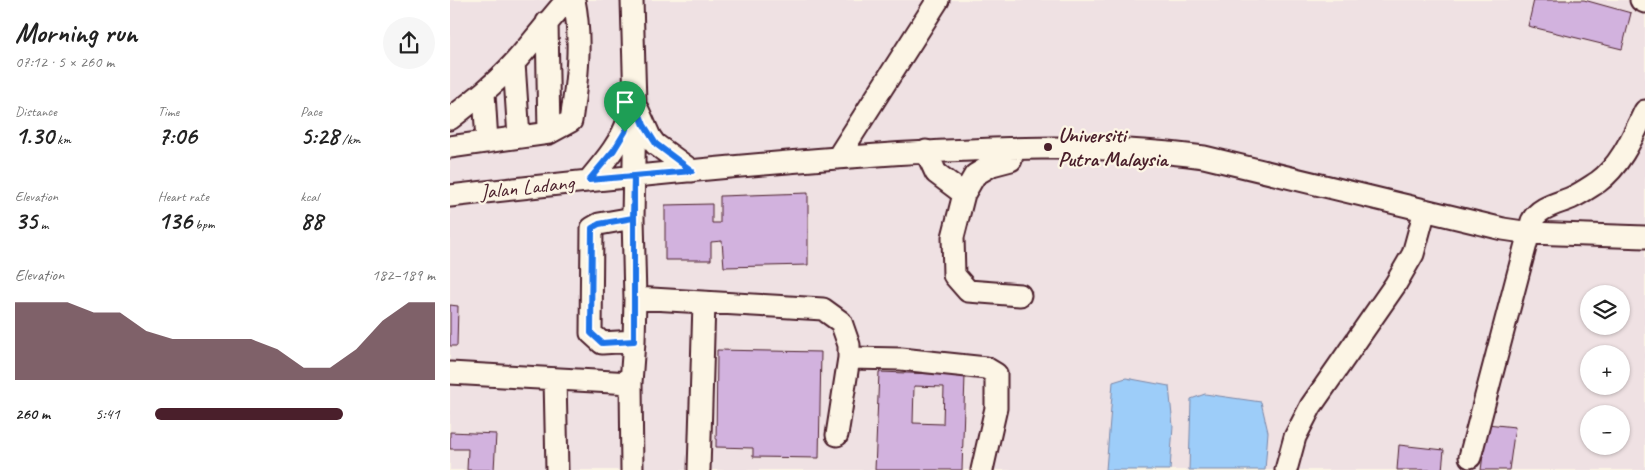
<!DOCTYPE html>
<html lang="en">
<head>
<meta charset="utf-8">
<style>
  body { margin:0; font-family:Caveat,sans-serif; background:#f6f6f6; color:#222; height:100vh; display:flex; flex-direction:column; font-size:19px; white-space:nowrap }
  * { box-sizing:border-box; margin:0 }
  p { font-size:16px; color:#767676 }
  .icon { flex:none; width:28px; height:28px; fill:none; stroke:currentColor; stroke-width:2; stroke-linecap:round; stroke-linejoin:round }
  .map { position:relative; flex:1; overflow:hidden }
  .panel { display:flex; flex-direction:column; background:#fff; width:450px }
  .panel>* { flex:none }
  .controls { position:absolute; left:1130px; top:285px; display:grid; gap:10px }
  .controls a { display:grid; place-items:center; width:50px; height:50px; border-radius:50%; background:#fff; box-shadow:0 1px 4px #0004; font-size:25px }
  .pin { position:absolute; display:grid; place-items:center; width:42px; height:42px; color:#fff; margin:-51px -21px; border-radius:50% 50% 50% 0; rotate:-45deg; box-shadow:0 0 5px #0007 }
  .pin .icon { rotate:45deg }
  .round { display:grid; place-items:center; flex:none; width:52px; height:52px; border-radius:26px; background:#f6f6f6 }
  .summary { display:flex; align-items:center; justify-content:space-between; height:85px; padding:0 15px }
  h1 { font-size:28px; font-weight:700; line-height:38px }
  .stats { display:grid; grid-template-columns:repeat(3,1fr); gap:8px; height:85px; padding:5px 15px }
  .stats div { display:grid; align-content:center }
  .stats b { font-size:25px; font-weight:700 }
  .stats small { font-size:14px; font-weight:400 }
  .stats p { font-size:14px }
  .chart { height:140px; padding:10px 15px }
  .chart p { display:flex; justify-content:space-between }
  .chart svg { width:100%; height:90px; margin-top:5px; fill:#4a1f2b; opacity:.7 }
  ul { padding:0 15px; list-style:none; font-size:16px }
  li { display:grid; grid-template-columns:80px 60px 1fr; align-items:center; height:38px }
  li i { height:12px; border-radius:6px; background:#4a1f2b }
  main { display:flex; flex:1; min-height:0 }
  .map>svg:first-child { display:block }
</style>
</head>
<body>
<main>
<section class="panel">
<div class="summary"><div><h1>Morning run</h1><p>07:12 · 5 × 260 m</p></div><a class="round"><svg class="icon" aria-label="share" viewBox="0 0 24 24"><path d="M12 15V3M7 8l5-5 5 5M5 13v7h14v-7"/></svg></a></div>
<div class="stats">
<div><p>Distance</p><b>1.30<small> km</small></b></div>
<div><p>Time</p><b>7:06</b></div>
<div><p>Pace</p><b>5:28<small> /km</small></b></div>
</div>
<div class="stats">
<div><p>Elevation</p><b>35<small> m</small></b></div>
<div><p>Heart rate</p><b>136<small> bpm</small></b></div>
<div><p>kcal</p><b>88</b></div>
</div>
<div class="chart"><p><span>Elevation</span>182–189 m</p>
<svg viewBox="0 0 160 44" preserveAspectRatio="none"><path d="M0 44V6L10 6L20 6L30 11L40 11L50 20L60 24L70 24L80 24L90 24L100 29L110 38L120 38L130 29L140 15L150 6L160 6V44z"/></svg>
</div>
<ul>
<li><b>260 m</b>5:41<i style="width:67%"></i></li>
</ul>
</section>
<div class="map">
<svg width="1195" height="470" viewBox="0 0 1195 470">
  <rect width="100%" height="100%" fill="#fcf5e5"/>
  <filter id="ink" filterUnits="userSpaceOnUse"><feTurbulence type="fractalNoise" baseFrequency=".02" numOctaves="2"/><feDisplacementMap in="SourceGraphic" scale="10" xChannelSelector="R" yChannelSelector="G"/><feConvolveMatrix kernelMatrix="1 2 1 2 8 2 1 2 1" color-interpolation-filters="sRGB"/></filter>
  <g filter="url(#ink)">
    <path fill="#efe1e3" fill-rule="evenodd" d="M0,0H1195V470H0ZM1139,294H1171V326H1139ZM1139,354H1171V386H1139ZM1139,414H1171V446H1139Z"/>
    <path fill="#9dcdf9" stroke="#7c87a7" d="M676,378L719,386L723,426L720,470H656L663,382Z
      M755,394L811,402L818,432L815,470H739L741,399Z"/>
    <path fill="#d2b2de" stroke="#4a1f2b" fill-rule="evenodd" d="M1084,0H1134L1181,13L1172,49L1078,26Z
      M358,193V265L274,267L272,241L261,242V260H215V205L262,204V223H270V196Z
      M0,305L8,306L7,346H0Z
      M267,350L371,352L369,458L303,457V448L266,447Z
      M429,372L515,375L512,470H425ZM464,386L494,387L493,424L463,423Z
      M1037,424L1065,427L1059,470H1031Z
      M0,432L46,434L44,470H17L18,449H0Z
      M949,445L994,450L992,470H947Z"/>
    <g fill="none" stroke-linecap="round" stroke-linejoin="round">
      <g stroke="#4a1f2b" stroke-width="25">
        <path id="minor" d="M1191,0L1195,2
          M97,22L99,133
          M64,63L69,137
          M34,93L37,142
          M188,110L200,137L205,144L242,171
          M0,119C23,101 45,84 64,63C83,42 99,20 117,0
          M0,147L99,133L121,121C127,81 132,40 124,0
          M476,151L486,173L514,194L525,175L542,165L561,160
          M388,157L488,0
          M139,180C156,160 172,141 180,115
          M514,194L503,237L504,275L518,291L570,295
          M0,196C142,180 285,165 428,155C537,148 646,143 754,157L1053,229L1080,233L1195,237
          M183,218L149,224L142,228L141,333L152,343L184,341
          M185,298L373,309L391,322L399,345V358L387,435
          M399,358L451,359L536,368L546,374V408L532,470
          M0,373L181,383
          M105,379L107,470
          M1020,457L1082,221C1089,207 1107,204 1121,198C1130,194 1140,187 1148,182C1171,165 1183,136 1195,111
          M182,470L181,383L184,341L185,298L183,218L185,103L182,0
          M249,470L254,303
          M836,470L845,437L861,406L945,285L963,254L975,210"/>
      </g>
      <use href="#minor" stroke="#fcf5e5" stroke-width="21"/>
    </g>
  </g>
  <g fill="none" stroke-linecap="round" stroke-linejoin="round" filter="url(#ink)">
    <g stroke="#fff" stroke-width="10">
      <path id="route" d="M175,132L164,150L139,180L184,176V341L152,343L141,333L142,228L149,224L183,218L184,176L242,171L206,144L194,125L185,103L175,132"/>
    </g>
    <use href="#route" stroke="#1a73e8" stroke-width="6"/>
  </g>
  <circle fill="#4a1f2b" stroke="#fcf5e5" stroke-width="2" cx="598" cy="147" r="5"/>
  <g text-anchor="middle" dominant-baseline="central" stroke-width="4.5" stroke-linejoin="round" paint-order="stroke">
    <g font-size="21" font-weight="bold" fill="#4a1f2b" stroke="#fcf5e5" text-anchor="start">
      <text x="608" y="135">Universiti<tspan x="608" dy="24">Putra Malaysia</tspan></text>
    </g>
    <g font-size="21" fill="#4a1f2b" stroke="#fcf5e5">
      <text transform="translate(77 187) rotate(-6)">Jalan Ladang</text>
    </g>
  </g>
</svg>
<div class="controls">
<a><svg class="icon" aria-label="layers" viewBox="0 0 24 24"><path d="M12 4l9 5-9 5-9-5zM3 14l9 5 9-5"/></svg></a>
<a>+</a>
<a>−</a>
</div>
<div class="pin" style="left:175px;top:132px;background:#1e9e55"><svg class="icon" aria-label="arrive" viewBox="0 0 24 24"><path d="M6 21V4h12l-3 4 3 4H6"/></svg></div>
</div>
</main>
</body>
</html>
